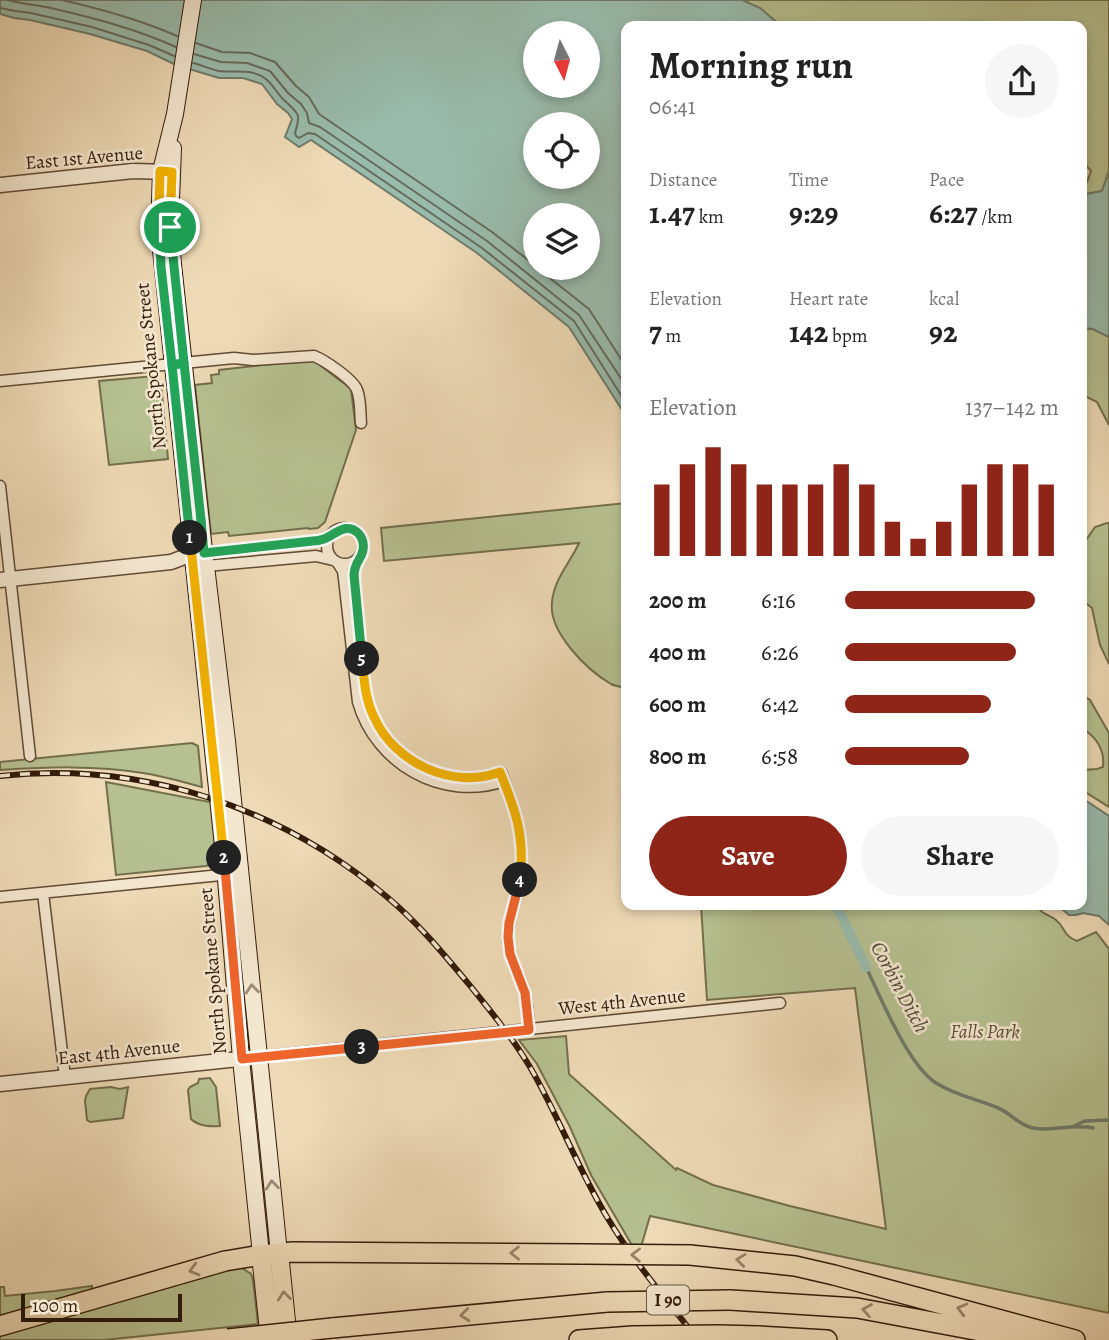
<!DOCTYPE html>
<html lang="en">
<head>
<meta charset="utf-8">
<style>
  body { margin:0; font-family:Alegreya,serif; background:#f6f6f6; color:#222; height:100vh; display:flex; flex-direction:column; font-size:26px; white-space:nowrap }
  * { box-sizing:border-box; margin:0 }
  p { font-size:23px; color:#767676 }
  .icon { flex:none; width:38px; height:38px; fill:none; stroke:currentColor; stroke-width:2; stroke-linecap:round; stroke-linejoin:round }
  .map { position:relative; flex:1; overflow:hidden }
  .panel { position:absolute; left:621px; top:21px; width:466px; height:889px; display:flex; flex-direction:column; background:#fff; border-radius:14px; box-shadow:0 4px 10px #0003 }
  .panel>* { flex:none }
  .needle { width:46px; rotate:174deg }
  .tools { position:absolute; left:523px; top:21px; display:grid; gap:14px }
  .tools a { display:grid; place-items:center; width:77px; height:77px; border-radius:50%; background:#fff; box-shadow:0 4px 10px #0003; font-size:35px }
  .scale { position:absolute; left:21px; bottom:18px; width:161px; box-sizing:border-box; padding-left:7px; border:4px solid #331b0a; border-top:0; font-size:19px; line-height:24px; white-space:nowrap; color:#331b0a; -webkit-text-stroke:5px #f4e7d0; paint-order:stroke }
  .pin { position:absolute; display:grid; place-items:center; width:60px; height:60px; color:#fff; margin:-30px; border:4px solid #fff; border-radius:50%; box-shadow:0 2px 7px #0007 }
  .km { position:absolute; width:35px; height:35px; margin:-18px; border-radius:50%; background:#222; color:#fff; font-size:19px; line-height:35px; text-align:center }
  .round { display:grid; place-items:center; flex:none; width:74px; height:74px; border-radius:37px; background:#f6f6f6 }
  .headline { display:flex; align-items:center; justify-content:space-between; height:119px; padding:0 28px }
  h1 { font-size:38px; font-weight:600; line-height:52px }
  .stats { display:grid; grid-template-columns:repeat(3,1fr); gap:10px; height:119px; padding:7px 28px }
  .stats div { display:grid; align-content:center }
  .stats b { font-size:30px; font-weight:600 }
  .stats small { font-size:19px; font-weight:400 }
  .stats p { font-size:19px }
  .chart { height:196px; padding:14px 28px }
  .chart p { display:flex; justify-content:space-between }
  .chart svg { width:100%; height:126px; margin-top:7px; stroke:#8f2418; stroke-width:6 }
  .cta { display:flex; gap:14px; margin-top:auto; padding:14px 28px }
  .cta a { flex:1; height:80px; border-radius:42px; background:#8f2418; color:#fff; font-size:28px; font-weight:600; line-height:80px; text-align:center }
  .cta a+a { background:#f6f6f6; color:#222 }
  ul { padding:0 28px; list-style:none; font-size:23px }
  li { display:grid; grid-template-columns:112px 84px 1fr; align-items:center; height:52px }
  li i { height:18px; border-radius:9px; background:#8f2418 }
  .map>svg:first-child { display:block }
</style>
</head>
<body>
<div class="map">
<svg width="1109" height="1340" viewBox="0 0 1109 1340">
  <rect width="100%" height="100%" fill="#eedab6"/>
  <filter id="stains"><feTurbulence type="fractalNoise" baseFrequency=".00286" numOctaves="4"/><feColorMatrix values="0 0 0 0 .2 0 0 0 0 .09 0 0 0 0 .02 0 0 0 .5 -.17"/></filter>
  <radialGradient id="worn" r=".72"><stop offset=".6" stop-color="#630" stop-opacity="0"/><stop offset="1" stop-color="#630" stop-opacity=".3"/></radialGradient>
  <path fill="#b6c090" stroke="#746e4d" stroke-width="2" d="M742,0H1109V171L1102,191L1082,195V185L1087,182L1091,171L1082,161V26H781L760,8Z
    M1082,328L1093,329L1109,337V425L1097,402L1087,397L1082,399Z
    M307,360L316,362L351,389L356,430L325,522L318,528L309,529L308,528L229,536L228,532L211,534L195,385L212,383L211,375L219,374V370Z
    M155,376L156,384L161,383L168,459L109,465L99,381Z
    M626,503V688C621,687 615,686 611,684C587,670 548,632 552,602C554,579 570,563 579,543L384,561L381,528Z
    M1107,523H1109V664L1100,645L1092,608L1082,600V546L1095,527Z
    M1082,695L1090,700L1109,733V807L1082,790V770L1097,769L1103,767C1105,750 1096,737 1082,728Z
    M192,743L198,746L202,787C183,782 163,776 143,773C96,765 47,767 0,770V762Z
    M106,782L215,803L217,860L213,864L206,866L116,875Z
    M701,905H1037C1043,916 1047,913 1056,920C1066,928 1062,935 1077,941L1096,932L1109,949V1313L650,1216L641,1247H633L591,1175L570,1127L537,1064L519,1040L566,1036L569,1074L676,1170L677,1168L713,1185L790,1206L886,1229L855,988L707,1000Z
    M210,1078L216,1087L220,1126C211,1127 198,1126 191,1119L188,1090L190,1087L198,1083L199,1079Z
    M111,1087L120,1089L128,1087L123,1118L90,1122L87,1120L85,1101L86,1096L90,1089Z
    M243,1263L242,1268L251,1274L253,1280L258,1324L104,1340H0V1331Z
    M92,1286V1291L0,1319V1287H4L5,1296L55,1291Z"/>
  <path fill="#99bbac" stroke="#707b6b" stroke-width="2" fill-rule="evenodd" d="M0,0H742L760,8L781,26H626V416L569,327L477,253L311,140L299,147L285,137L292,119L288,113L277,104L262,84L243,78H219L176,65L147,51L90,34L30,20L14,18L0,14ZM536,33H588V86H536ZM536,124H588V177H536ZM536,215H588V268H536Z
    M1109,171V337L1093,329L1082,328V195L1102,191Z
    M1082,798L1109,816V925L1099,916L1083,913L1076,915H1069L1057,905H1082Z"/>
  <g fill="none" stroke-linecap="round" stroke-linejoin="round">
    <path stroke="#666b5b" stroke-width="2" d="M8,0C22,4 37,5 51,8C94,18 136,29 176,47
      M62,0C101,9 141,20 177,36
      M0,8L15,11L31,13L92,27L149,45L174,56
      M196,43L222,52L250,53L275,62L296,86L309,97L319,114L492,232L536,266
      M194,54L221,62L247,63L270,71L288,93L301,104L307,113L309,123L320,127L487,241L579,315L626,386
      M193,63C201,65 210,69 219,71C235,73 254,68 267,80C274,86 278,95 285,101C299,114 301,114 295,133L296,136L299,138L308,133L315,134L482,248L574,321L626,403
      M537,268L589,309L626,367"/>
    <path stroke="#707b6b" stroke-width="3.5" d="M866,967C881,998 908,1065 936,1083C955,1095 976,1099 996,1107C1010,1112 1018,1125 1033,1128C1053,1132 1073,1123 1093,1128
      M1074,1126L1085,1121L1109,1120"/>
    <path stroke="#99bbac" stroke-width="10" d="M836,905L866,967"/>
    <g stroke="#624b35" stroke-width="13">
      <path id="minor" d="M0,381L234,358L253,360L314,356C324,360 353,379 357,390C361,400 360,413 361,423
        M0,486L30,756
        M327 546a18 18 0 1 1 36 0a18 18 0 1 1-36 0Z
        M204,553L313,541L323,539L331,535
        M356,561L354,575C356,600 359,625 361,650C363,666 363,682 367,698C375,731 400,759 432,771C454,779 479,780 501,772C517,814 527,842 518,888C515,906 507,922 508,941C509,958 518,972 523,987C528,1001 528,1016 529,1030
        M338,563L343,571L344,579L358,702C376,764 442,802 504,781
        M206,566L316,556L333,560
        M43,893L65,1077
        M0,897L231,874
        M259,1057L780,1003"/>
    </g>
    <g stroke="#624b35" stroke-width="17">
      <path id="tertiary" d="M0,185L133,171L169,172
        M0,580L171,562L192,554L203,553
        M0,1084L259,1057"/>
    </g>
    <g stroke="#331b0a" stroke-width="18">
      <path id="secondary" d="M193,0L175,114L161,171L159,231L224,856L241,1059L261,1255
        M173,148L170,227L173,264L203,541L227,741L279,1253"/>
    </g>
    <g stroke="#331b0a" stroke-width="20">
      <path id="primary" d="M279,1253L288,1340
        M261,1255L270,1340"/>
    </g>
    <g stroke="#331b0a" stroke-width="22">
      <path id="motorway" d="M690,1255L795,1266L834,1275L1075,1340
        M730,1300L857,1308L1029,1340
        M0,1326L225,1261L261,1255L293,1252L583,1254
        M332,1328L607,1302
        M758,1336L827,1340
        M579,1340L633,1336"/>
    </g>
    <use href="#minor" stroke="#f4e7d0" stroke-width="10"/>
    <use href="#tertiary" stroke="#f4e7d0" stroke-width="14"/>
    <use href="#secondary" stroke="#f4e7d0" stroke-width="16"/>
    <use href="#primary" stroke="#eedab6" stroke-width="18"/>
    <use href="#motorway" stroke="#eedab6" stroke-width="19"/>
    <g stroke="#331b0a" stroke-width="6">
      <path id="rail" d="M0,776C141,761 279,806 387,897C417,922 442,952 467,982C489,1009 512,1037 530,1067C558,1115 578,1169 607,1217C633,1261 667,1300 698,1340"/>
    </g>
    <use href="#rail" stroke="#f4e7d0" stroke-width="3.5" stroke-dasharray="10" stroke-linecap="butt"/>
    <g stroke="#331b0a" stroke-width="22" stroke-linecap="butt">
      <path id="motorway-bridge" d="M583,1254L690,1255
        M607,1302L730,1300
        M633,1336L717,1335L758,1336
        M228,1339L332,1328"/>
    </g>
    <use href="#motorway-bridge" stroke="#eedab6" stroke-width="19"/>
  </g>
  <defs><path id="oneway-chevron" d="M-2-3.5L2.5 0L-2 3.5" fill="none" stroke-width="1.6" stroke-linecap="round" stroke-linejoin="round" transform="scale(1.75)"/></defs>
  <g stroke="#9d8b77">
    <use href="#oneway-chevron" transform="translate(252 989) rotate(-96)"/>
    <use href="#oneway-chevron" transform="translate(272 1185) rotate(-96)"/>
  </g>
  <g stroke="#9a8469">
    <use href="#oneway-chevron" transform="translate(515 1253) rotate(-180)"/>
    <use href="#oneway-chevron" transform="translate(636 1255) rotate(-179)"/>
    <use href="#oneway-chevron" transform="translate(741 1260) rotate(-173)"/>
    <use href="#oneway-chevron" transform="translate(194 1270) rotate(164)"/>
    <use href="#oneway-chevron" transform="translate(284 1296) rotate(-96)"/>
    <use href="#oneway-chevron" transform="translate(962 1309) rotate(-165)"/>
    <use href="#oneway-chevron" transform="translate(867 1310) rotate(-170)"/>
    <use href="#oneway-chevron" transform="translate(465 1315) rotate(174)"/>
  </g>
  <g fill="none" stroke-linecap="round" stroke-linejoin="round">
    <g stroke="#fff" stroke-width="14">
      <path id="split-1" d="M170,227L184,363L172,365L190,538"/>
    </g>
    <g stroke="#fff" stroke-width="14">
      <path id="split-2" d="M190,538L224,858"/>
    </g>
    <g stroke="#fff" stroke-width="14">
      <path id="split-3" d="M224,858L242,1059L362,1047"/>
    </g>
    <g stroke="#fff" stroke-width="14">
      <path id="split-4" d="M362,1047L529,1030L525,993L510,954L508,937L509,923L520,880"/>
    </g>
    <g stroke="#fff" stroke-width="14">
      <path id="split-5" d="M362,659C364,679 365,699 374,717C394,763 453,790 500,772C516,811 525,837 520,880"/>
    </g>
    <g stroke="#fff" stroke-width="14">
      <path id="split-6" d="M201,520L204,553L313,541C317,541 321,540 324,539C336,534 347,521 359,534C363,539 364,544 363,550C361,561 355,560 354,575L362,659"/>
    </g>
    <g stroke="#fff" stroke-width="14">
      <path id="split-7" d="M159,212L161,267L172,365L184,363L201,520"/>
    </g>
    <g stroke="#fff" stroke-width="14">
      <path id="split-8" d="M159,212L160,171L172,172L170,227"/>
    </g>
    <use href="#split-1" stroke="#22a559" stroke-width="9"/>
    <use href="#split-2" stroke="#f5b400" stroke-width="9"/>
    <use href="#split-3" stroke="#f0652b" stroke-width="9"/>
    <use href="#split-4" stroke="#f0652b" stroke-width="9"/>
    <use href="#split-5" stroke="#f5b400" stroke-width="9"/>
    <use href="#split-6" stroke="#22a559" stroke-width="9"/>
    <use href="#split-7" stroke="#22a559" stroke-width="9"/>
    <use href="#split-8" stroke="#f5b400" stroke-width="9"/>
  </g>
  <g text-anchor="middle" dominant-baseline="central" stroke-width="5" stroke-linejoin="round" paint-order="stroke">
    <rect fill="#f4e7d0" stroke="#6d5845" stroke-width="2" x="647" y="1285.5" width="42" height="29" rx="5"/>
    <g font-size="18" font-weight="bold" fill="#331b0a">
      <text x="668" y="1300">I 90</text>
    </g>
    <g font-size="19" fill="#331b0a" stroke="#f4e7d0">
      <text transform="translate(84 158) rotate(-5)">East 1st Avenue</text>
      <text transform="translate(151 366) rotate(-96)">North Spokane Street</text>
      <text transform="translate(213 971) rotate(-95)">North Spokane Street</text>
      <text transform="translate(622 1002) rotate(-6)">West 4th Avenue</text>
      <text transform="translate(119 1052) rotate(-6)">East 4th Avenue</text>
    </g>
    <g font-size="19" font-style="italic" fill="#5a4d32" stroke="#f4e7d0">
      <text x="985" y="1032">Falls Park</text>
    </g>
    <g font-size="21" font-style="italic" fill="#524b3b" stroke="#f4e7d0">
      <text transform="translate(900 987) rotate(62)">Corbin Ditch</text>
    </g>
  </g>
  <rect width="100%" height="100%" filter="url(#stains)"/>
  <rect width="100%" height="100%" fill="url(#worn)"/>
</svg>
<div class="tools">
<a><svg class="needle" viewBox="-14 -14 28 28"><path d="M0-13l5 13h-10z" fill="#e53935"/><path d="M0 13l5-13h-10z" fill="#767676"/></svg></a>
<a><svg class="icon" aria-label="locate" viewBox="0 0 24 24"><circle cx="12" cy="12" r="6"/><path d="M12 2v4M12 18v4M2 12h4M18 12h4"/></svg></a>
<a><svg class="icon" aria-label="layers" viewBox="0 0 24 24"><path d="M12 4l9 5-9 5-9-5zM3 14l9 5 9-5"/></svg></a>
</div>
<div class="scale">100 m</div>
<div class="pin" style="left:170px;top:227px;background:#1e9e55"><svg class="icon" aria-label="arrive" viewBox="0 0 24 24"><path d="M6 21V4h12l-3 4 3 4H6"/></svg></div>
<b class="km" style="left:190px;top:538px">1</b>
<b class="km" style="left:224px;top:858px">2</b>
<b class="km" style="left:362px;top:1047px">3</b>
<b class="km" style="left:520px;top:880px">4</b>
<b class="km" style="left:362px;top:659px">5</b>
<section class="panel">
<div class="headline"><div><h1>Morning run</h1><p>06:41</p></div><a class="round"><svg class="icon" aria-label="share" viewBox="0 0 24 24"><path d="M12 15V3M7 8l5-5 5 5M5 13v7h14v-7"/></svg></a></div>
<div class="stats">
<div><p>Distance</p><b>1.47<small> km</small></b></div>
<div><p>Time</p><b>9:29</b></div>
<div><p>Pace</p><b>6:27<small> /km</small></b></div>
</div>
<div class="stats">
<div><p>Elevation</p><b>7<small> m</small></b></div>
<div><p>Heart rate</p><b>142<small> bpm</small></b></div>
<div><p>kcal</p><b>92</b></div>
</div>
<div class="chart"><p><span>Elevation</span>137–142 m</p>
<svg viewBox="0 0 160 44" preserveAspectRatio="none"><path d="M5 44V19M15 44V12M25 44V6M35 44V12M45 44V19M55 44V19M65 44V19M75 44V12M85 44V19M95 44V32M105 44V38M115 44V32M125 44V19M135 44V12M145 44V12M155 44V19"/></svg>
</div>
<ul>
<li><b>200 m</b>6:16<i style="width:89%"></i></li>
<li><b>400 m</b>6:26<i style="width:80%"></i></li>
<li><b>600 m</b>6:42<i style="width:68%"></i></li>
<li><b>800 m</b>6:58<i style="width:58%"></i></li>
</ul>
<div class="cta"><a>Save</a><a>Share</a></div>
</section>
</div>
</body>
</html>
